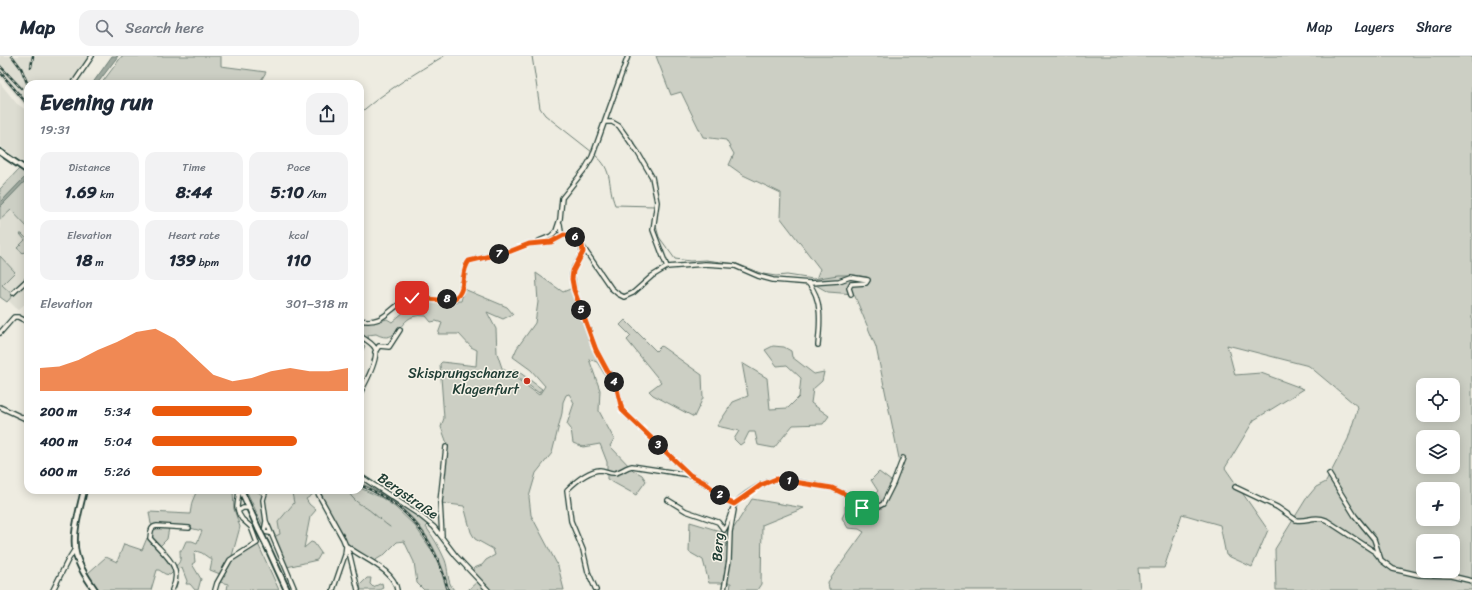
<!DOCTYPE html>
<html lang="en">
<head>
<meta charset="utf-8">
<style>
  body { margin:0; font-family:Sriracha,sans-serif; background:#f2f2f3; color:#1f2937; height:100vh; display:flex; flex-direction:column; font-size:15px; white-space:nowrap }
  * { box-sizing:border-box; margin:0 }
  p { font-size:13px; color:#747a83 }
  .icon { flex:none; width:22px; height:22px; fill:none; stroke:currentColor; stroke-width:2; stroke-linecap:round; stroke-linejoin:round }
  .map { position:relative; flex:1; overflow:hidden }
  .sheet { position:absolute; left:24px; top:24px; width:340px; height:414px; display:flex; flex-direction:column; background:#fff; border-radius:12px; box-shadow:0 2px 10px #0003 }
  .sheet>* { flex:none }
  .buttons { position:absolute; left:1416px; top:322px; display:grid; gap:8px }
  .buttons a { display:grid; place-items:center; width:44px; height:44px; border-radius:8px; background:#fff; box-shadow:0 2px 10px #0003; font-size:20px }
  .pin { position:absolute; display:grid; place-items:center; width:34px; height:34px; color:#fff; margin:-17px; border-radius:8px; box-shadow:0 2px 6px #0006 }
  .km { position:absolute; width:20px; height:20px; margin:-10px; border-radius:50%; background:#222; color:#fff; font-size:11px; line-height:20px; text-align:center }
  .round { display:grid; place-items:center; flex:none; width:42px; height:42px; border-radius:12px; background:#f2f2f3 }
  .headline { display:flex; align-items:center; justify-content:space-between; height:68px; padding:0 16px }
  h1 { font-size:22px; font-weight:700; line-height:30px }
  .metrics { display:grid; grid-template-columns:repeat(3,1fr); gap:6px; height:68px; padding:4px 16px }
  .metrics div { display:grid; align-content:center; border-radius:10px; background:#f2f2f3; text-align:center }
  .metrics b { font-size:17px; font-weight:700 }
  .metrics small { font-size:11px; font-weight:400 }
  .metrics p { font-size:11px }
  .chart { height:112px; padding:8px 16px }
  .chart p { display:flex; justify-content:space-between }
  .chart svg { width:100%; height:72px; margin-top:4px; fill:#ea580c; opacity:.7 }
  ul { padding:0 16px; list-style:none; font-size:13px }
  li { display:grid; grid-template-columns:64px 48px 1fr; align-items:center; height:30px }
  li i { height:10px; border-radius:5px; background:#ea580c }
  header { display:flex; align-items:center; gap:24px; box-sizing:border-box; height:56px; padding:0 20px; background:#fff; border-bottom:1px solid #e0e1e3 }
  header strong { font-size:19px }
  nav { display:flex; gap:22px; margin-inline-start:auto; font-size:14px }
  .search { width:280px; height:36px; background:#f2f2f3; display:flex; align-items:center; gap:10px; box-sizing:border-box; padding:0 14px; border-radius:12px; color:#747a83; font-size:15px }
  .map>svg:first-child { display:block }
</style>
</head>
<body>
<header>
<strong>Map</strong>
<div class="search"><svg class="icon" aria-label="search" viewBox="0 0 24 24"><circle cx="10" cy="10" r="6"/><path d="M15 15l6 6"/></svg>Search here</div>
<nav><a>Map</a><a>Layers</a><a>Share</a></nav>
</header>
<div class="map">
<svg width="1472" height="534" viewBox="0 0 1472 534">
  <rect width="100%" height="100%" fill="#eeece1"/>
  <filter id="ink" filterUnits="userSpaceOnUse"><feTurbulence type="fractalNoise" baseFrequency=".025" numOctaves="2"/><feDisplacementMap in="SourceGraphic" scale="8" xChannelSelector="R" yChannelSelector="G"/><feConvolveMatrix kernelMatrix="1 2 1 2 8 2 1 2 1" color-interpolation-filters="sRGB"/></filter>
  <g filter="url(#ink)">
    <path fill="#ddddd2" d="M0,0H91L72,28H28V53L0,21Z
      M0,27L17,48L28,55V108L27,109L0,90Z
      M10,154L28,172V245L18,254L8,244L13,239L2,229L15,216L0,200V164Z
      M268,434H288L292,437L294,447L278,466L280,478L276,481H274L266,450V442Z"/>
    <path fill="#cccfc4" stroke="#76867c" fill-rule="evenodd" d="M122,0H221V10L266,16L259,28H101Z
      M656,0H1472V534H1276L1275,493L1306,443L1316,431L1326,426L1348,383L1358,351L1309,310L1227,289L1235,319L1261,317L1304,333L1254,364L1225,412L1268,474L1252,511L1226,499L1220,469L1182,458L1164,512H1138L1140,534H829L828,526L864,476L859,473L848,472L842,462L845,456V450L854,445L867,457L874,453L871,442L878,435L871,424L879,416L891,425L896,426L900,407L876,291L854,238L828,236L814,228L820,213L780,161L781,137L743,119L729,109L734,98L726,84L703,81L681,36L671,39ZM1423,329H1453V359H1423ZM1423,381H1453V411H1423ZM1423,433H1453V463H1423ZM1423,485H1453V515H1423Z
      M19,113L27,119L0,147V133Z
      M28,122V172L11,154L0,164V151Z
      M20,178H22L28,184V192L23,197L17,192L25,184Z
      M0,200L15,216L2,229L13,239L7,246L0,241Z
      M536,217L563,236L575,231L596,291L618,328L613,332L597,306L589,303L600,334L599,355L614,383L610,390L633,414L642,419L646,425L636,439L607,423V406L600,388L583,391L573,387L571,373L567,368L574,347L571,341L569,338L566,339L563,346L562,357L552,397L536,417L529,441L531,459L558,510L564,534H468L479,524L471,516L474,512L482,509L486,504L495,499L493,493L475,483L471,476L464,450L441,447L448,390L441,371L444,362L440,308L442,306L476,310L477,294L471,291L459,278H438L442,267L436,265L431,266L426,260C423,260 419,259 416,260C399,262 398,290 376,278L368,279L369,284L362,287L365,290L360,300V264L374,267L387,263L392,266L405,255L406,245L416,243L440,246L461,245L464,233L507,251L513,258L503,263L487,256L496,273L497,297L502,312L539,339L545,330L531,314L513,301L517,292L535,267L538,246Z
      M625,264L656,295L661,290L702,319L703,342L694,361L653,339L649,335L661,326L627,284L631,280L620,269Z
      M773,290L784,291L791,295L792,301L814,318L824,316L822,325L813,333L811,347L829,360L823,368L793,369L774,392L758,389L755,376H749L744,386L740,389L734,383L739,375L717,370L733,346L748,340L742,307L767,322L770,353L788,352L799,341L801,322L787,309L777,310L765,294Z
      M515,313L542,333L539,337L512,317Z
      M360,421L429,468L426,471C433,481 440,492 445,504C449,514 446,525 454,534H449C436,482 410,448 360,427Z
      M360,432L382,442L395,451L415,470L437,502L447,534H424L417,527L414,506L404,485L397,486L384,499L374,505L349,491L317,434H360Z
      M197,434H233L234,453L240,471L232,500L220,518L210,514L212,504L211,502H209L202,497L196,495L194,497L195,506L192,508L201,523L198,534H195L190,528H186L187,525L182,512L177,513L175,510C182,507 180,500 180,494H182L186,485H192L197,487L202,475L190,472L153,469L151,468L149,456L190,458L192,446Z
      M246,434H255L262,439C261,449 266,461 263,470Z
      M288,434H313L315,437L306,443L309,448L316,454L310,461L304,492L311,486L314,487L321,497L317,504L287,511L274,481L280,478L278,466L294,447L292,437Z
      M752,443L804,452L762,469L761,528L757,534H730L731,527H709L703,504L689,496L690,466L730,478Z
      M156,471L169,472L167,483L159,491L151,480L152,474Z
      M147,482C155,488 172,505 174,515L170,519L165,518L159,514H157L151,534H97L87,518L106,501L117,506L124,488L142,494Z
      M258,488L279,534H227L228,528L220,526L230,506L238,500Z
      M367,522H371L370,528L373,531L382,527L383,532L379,534H361L360,529Z"/>
    <path fill="#9fa99f" stroke="#6c7e74" d="M112,0H118L97,28H92Z
      M28,118V122L0,151V147Z"/>
    <g fill="none" stroke-linecap="round" stroke-linejoin="round">
      <path stroke="#6c7e74" stroke-width="1" d="M532,0L540,52L545,59L592,96
        M360,57C386,35 415,17 444,0
        M595,99C614,114 607,129 615,149L654,150
        M658,150L656,170L659,181L675,203L690,205L705,204L737,208L763,218L776,220L787,219L813,223L838,219H854L867,221
        M323,434L324,436L329,434L349,437C357,449 364,449 373,457C379,462 384,467 390,471"/>
      <g stroke="#1f3d34" stroke-width="6">
        <path id="minor" d="M73,28L92,0
          M605,66H612L619,70L638,97L652,121L657,146L653,174L667,211
          M560,168L561,176L564,179
          M539,185L551,180L556,175L560,163L562,142L585,113L592,101L628,0
          M582,190V198L574,212L572,219L574,234L596,294L617,333L622,354L690,419L705,427L727,445L734,449
          M808,227C823,242 820,270 818,289
          M13,237L28,223
          M360,264C384,269 388,253 406,244C416,239 429,244 440,244C445,244 450,243 455,243C467,234 460,215 469,205L511,195L529,188L551,186L564,179L572,180L578,184L611,232L618,238L624,241L633,237L652,220L667,211L705,208L735,210L758,220L773,224L811,227L839,225L850,221L868,224L866,227L851,228L849,232L851,238
          M0,277L14,261H18L28,266
          M360,280C365,283 372,287 375,292C379,302 365,328 360,337
          M375,296L379,290L389,291L400,274
          M0,351L28,364
          M1329,418L1355,460L1374,483L1381,504L1393,513L1419,519L1451,520L1472,525
          M360,420L418,458L434,471L456,500L488,534
          M1235,431L1277,451L1296,464C1307,466 1314,459 1326,464L1375,496L1379,501
          M266,434L263,444L266,465L264,476L270,477
          M316,434L343,483L350,500L358,534
          M668,444L686,455L718,466L724,474C729,467 730,457 734,450C739,440 768,423 780,423L832,432L851,441L868,456L883,448L893,428L903,402
          M238,455L243,452H249
          M266,465L295,534
          M442,480L440,446L446,391
          M347,490C361,502 394,513 397,534
          M53,534L68,504L75,493
          M172,534C184,510 164,499 150,482C151,476 150,471 157,470L189,472
          M215,534L217,527L230,504L257,487L251,471L242,463L239,458L237,451L239,434
          M333,534L345,499L346,490
          M596,534L588,516L583,494L571,465L567,434C575,426 588,415 600,414C605,414 610,418 615,417C621,416 626,411 632,410L690,419
          M724,534L729,504L730,476L734,454"/>
      </g>
      <g stroke="#1f3d34" stroke-width="8">
        <path id="major" d="M0,96L28,115
          M84,434C79,457 69,485 79,507C83,517 89,525 95,534
          M241,434L259,474
          M266,488L287,534"/>
      </g>
      <use href="#minor" stroke="#f7f3e8" stroke-width="3.5"/>
      <use href="#major" stroke="#f7f3e8" stroke-width="4.5"/>
      <g stroke="#1f3d34" stroke-width="2.5">
        <path id="rail" d="M12,0L21,12L28,29
          M0,10L21,32
          M31,11L33,0
          M0,16L28,49
          M360,429C409,449 435,484 448,534"/>
      </g>
      <use href="#rail" stroke="#f7f3e8" stroke-width="1" stroke-dasharray="3" stroke-linecap="butt"/>
      <g stroke="#1f3d34" stroke-width="8" stroke-linecap="butt">
        <path id="major-bridge" d="M259,474L266,488"/>
      </g>
      <use href="#major-bridge" stroke="#f7f3e8" stroke-width="4.5"/>
    </g>
  </g>
  <g fill="none" stroke-linecap="round" stroke-linejoin="round" filter="url(#ink)">
    <g stroke="#fff" stroke-width="8">
      <path id="route" d="M412,242L440,244L455,242C467,234 460,215 469,205L511,195L529,188L551,186L564,179L572,180L578,184L582,189L583,196L573,215L572,223L574,234L596,294L617,333L622,354L690,419L705,427L727,445L734,448L761,429L776,423L832,432L851,441L862,452"/>
    </g>
    <use href="#route" stroke="#ea580c" stroke-width="5"/>
  </g>
  <circle fill="#c8321e" stroke="#f7f3e8" stroke-width="1.5" cx="527" cy="325" r="4"/>
  <g text-anchor="middle" dominant-baseline="central" stroke-width="3" stroke-linejoin="round" paint-order="stroke">
    <g font-size="14" fill="#1f3d34" stroke="#f7f3e8" text-anchor="end">
      <text x="519" y="317">Skisprungschanze<tspan x="519" dy="16">Klagenfurt</tspan></text>
    </g>
    <g font-size="14" fill="#1f3d34" stroke="#f7f3e8">
      <text transform="translate(408 440) rotate(35)">Bergstraße</text>
      <text transform="translate(718 491) rotate(-86)">Berg</text>
    </g>
  </g>
</svg>
<div class="buttons">
<a><svg class="icon" aria-label="locate" viewBox="0 0 24 24"><circle cx="12" cy="12" r="6"/><path d="M12 2v4M12 18v4M2 12h4M18 12h4"/></svg></a>
<a><svg class="icon" aria-label="layers" viewBox="0 0 24 24"><path d="M12 4l9 5-9 5-9-5zM3 14l9 5 9-5"/></svg></a>
<a>+</a>
<a>−</a>
</div>
<div class="pin" style="left:862px;top:452px;background:#1e9e55"><svg class="icon" aria-label="arrive" viewBox="0 0 24 24"><path d="M6 21V4h12l-3 4 3 4H6"/></svg></div>
<div class="pin" style="left:412px;top:242px;background:#d93025"><svg class="icon" aria-label="check" viewBox="0 0 24 24"><path d="M5 12l5 5 9-10"/></svg></div>
<b class="km" style="left:789px;top:425px">1</b>
<b class="km" style="left:720px;top:439px">2</b>
<b class="km" style="left:658px;top:389px">3</b>
<b class="km" style="left:614px;top:326px">4</b>
<b class="km" style="left:581px;top:254px">5</b>
<b class="km" style="left:575px;top:181px">6</b>
<b class="km" style="left:499px;top:198px">7</b>
<b class="km" style="left:447px;top:243px">8</b>
<section class="sheet">
<div class="headline"><div><h1>Evening run</h1><p>19:31</p></div><a class="round"><svg class="icon" aria-label="share" viewBox="0 0 24 24"><path d="M12 15V3M7 8l5-5 5 5M5 13v7h14v-7"/></svg></a></div>
<div class="metrics">
<div><p>Distance</p><b>1.69<small> km</small></b></div>
<div><p>Time</p><b>8:44</b></div>
<div><p>Pace</p><b>5:10<small> /km</small></b></div>
</div>
<div class="metrics">
<div><p>Elevation</p><b>18<small> m</small></b></div>
<div><p>Heart rate</p><b>139<small> bpm</small></b></div>
<div><p>kcal</p><b>110</b></div>
</div>
<div class="chart"><p><span>Elevation</span>301–318 m</p>
<svg viewBox="0 0 160 44" preserveAspectRatio="none"><path d="M0 44V30L10 29L20 25L30 19L40 14L50 8L60 6L70 12L80 23L90 34L100 38L110 36L120 32L130 30L140 32L150 32L160 30V44z"/></svg>
</div>
<ul>
<li><b>200 m</b>5:34<i style="width:51%"></i></li>
<li><b>400 m</b>5:04<i style="width:74%"></i></li>
<li><b>600 m</b>5:26<i style="width:56%"></i></li>
</ul>
</section>
</div>
</body>
</html>
